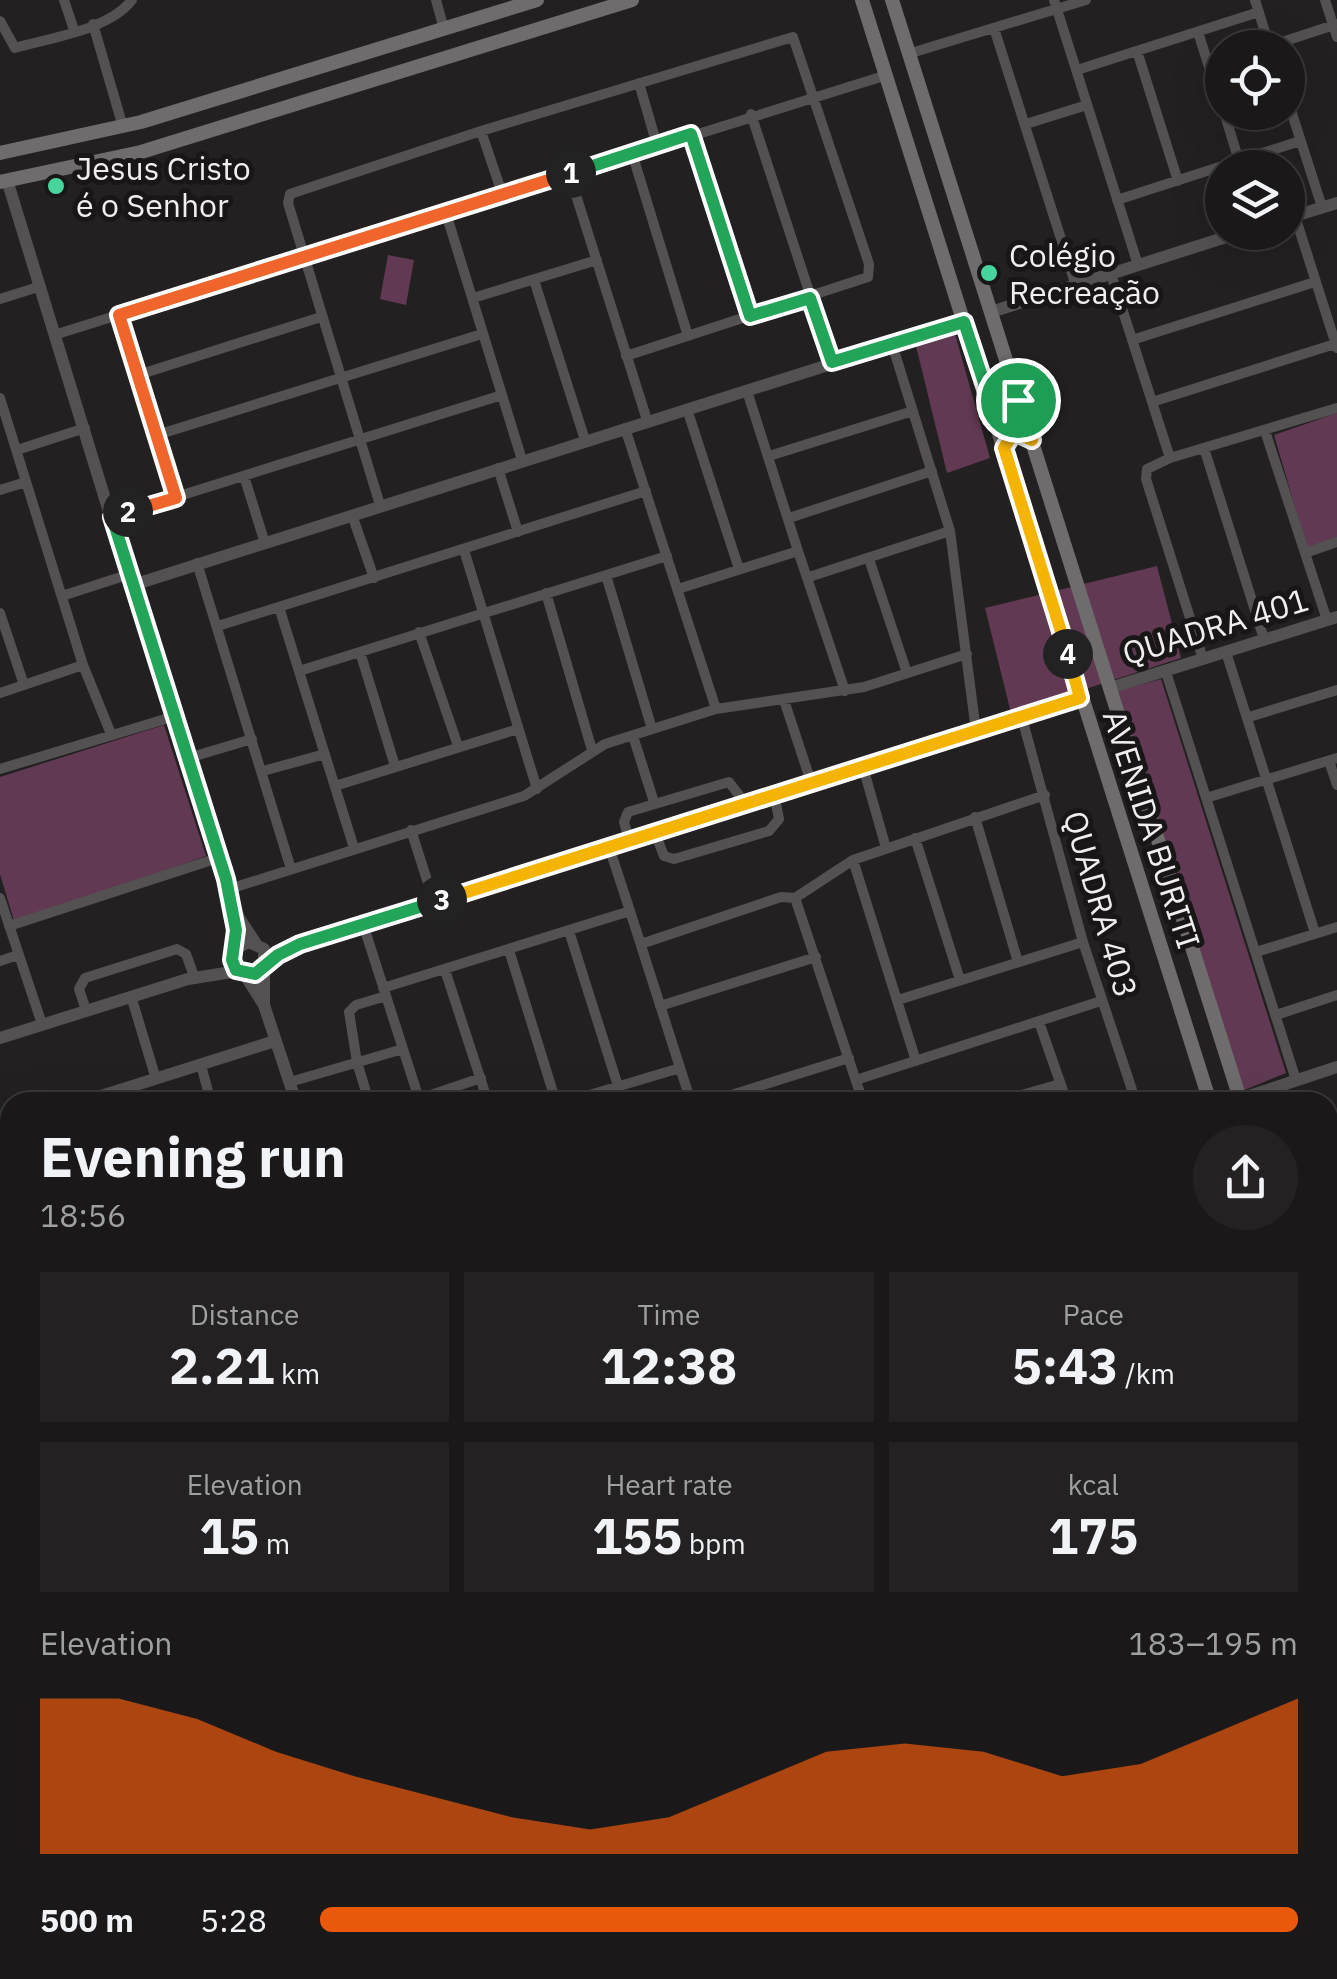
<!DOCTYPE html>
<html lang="en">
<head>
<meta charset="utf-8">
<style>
  body { margin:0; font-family:"IBM Plex Sans",sans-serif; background:#232122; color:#f1f3f6; height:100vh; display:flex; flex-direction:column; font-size:38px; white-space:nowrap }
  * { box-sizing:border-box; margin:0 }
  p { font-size:32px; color:#9fa0a2 }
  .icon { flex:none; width:55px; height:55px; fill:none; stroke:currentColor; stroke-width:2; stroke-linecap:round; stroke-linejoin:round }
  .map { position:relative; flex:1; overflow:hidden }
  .details { position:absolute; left:0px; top:1092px; width:1338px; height:888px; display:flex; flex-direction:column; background:#1a1819; border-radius:30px 30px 0 0; box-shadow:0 10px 40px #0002,0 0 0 2px #383738 }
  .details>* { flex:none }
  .tools { position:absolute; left:1205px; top:30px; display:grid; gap:20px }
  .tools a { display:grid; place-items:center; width:100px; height:100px; border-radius:50%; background:#1a1819; box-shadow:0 10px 40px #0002,0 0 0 2px #383738; font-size:50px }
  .pin { position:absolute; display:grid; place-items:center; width:85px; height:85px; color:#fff; margin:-42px; border:5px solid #fff; border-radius:50%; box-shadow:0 2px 10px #0007 }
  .km { position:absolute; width:50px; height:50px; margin:-25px; border-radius:50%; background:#222; color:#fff; font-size:28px; line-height:50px; text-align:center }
  .round { display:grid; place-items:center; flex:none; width:105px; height:105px; border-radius:52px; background:#232122 }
  .overview { display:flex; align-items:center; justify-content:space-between; height:170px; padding:0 40px }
  h1 { font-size:55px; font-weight:700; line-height:75px }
  .stats { display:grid; grid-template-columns:repeat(3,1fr); gap:15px; height:170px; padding:10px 40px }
  .stats div { display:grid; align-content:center; border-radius:0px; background:#232122; text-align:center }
  .stats b { font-size:50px; font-weight:700 }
  .stats small { font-size:28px; font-weight:400 }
  .stats p { font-size:28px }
  .chart { height:280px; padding:20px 40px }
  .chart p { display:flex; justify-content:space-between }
  .chart svg { width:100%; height:180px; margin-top:10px; fill:#ea580c; opacity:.7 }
  ul { padding:0 40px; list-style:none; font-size:32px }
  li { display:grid; grid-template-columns:160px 120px 1fr; align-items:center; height:75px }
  li i { height:25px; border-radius:12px; background:#ea580c }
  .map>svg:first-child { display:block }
</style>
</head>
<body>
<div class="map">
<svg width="1337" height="1979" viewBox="0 0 1337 1979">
  <rect width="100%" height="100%" fill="#232021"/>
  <path fill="#613952" d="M388,255L414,260L406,305L380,299Z
    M955,334L990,458L947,473L916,346Z
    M1337,413V538L1307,548L1274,435Z
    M1157,566L1181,658L1011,713L985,608Z
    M1161,679L1286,1073L1242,1091L1118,691Z
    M164,725L206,856L15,924L0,874V777Z"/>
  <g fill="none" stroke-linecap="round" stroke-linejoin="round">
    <path stroke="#535152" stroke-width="10" d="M64,0L74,30
      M436,0L444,29
      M1054,0L1138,265
      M1255,0L1270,48
      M1325,0L1337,37
      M0,21L15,48C50,38 109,30 132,0
      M93,24L123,127
      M994,28L1076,286
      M1198,32L1222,108
      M1270,46L1337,24
      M1137,51L1178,181
      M911,53L1086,0
      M1077,70L1259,12
      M639,83L657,145
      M1288,101L1322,207
      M1224,112L1239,161
      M751,114L832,362
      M1026,124L1087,105
      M481,131L502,193
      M691,134L750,316
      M632,153L688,336
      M569,173L647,420
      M1117,200L1300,141
      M445,210L522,460
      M1295,216L1337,348
      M1111,274L1170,458
      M534,280L585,440
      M473,298L597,260
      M0,299L38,287
      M119,315L176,498
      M54,335L887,75
      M1132,340L1315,282
      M892,344L950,531L976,731
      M138,375L321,317
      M747,391L798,551
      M0,398L83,665L111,734
      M1152,402L1335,344
      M687,409L739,569
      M625,428L716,709
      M1265,431L1327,620
      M157,435L482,334
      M1204,448L1264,639
      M17,450L85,428
      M769,456L913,411
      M498,468L518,532
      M244,476L264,540
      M0,490L26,482
      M380,505L288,203L290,194L481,131L793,37L869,264L868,277L626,356
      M352,515L374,578
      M112,517L502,395
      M789,518L932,471
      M464,550L537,789
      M1305,553L1337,542
      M869,559L907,673
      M197,563L291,869
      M606,575L652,729
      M809,577L950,531
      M678,589L798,551L845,691
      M546,593L592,750
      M62,596L130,574
      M279,607L354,848
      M0,613L24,685
      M218,626L646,491
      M419,632L458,746
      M360,652L395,766
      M1226,652L1315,933
      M1203,659L1146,479L1147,469L1170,458L1337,408
      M299,671L667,556
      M1166,672L1296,1080
      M0,693L83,665
      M784,700L811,782
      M1249,717L1337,690
      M1022,718L1083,942L1136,1102
      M633,736L654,802
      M185,759L252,739
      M1329,761L1337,785
      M863,767L886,848
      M0,769L172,717
      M263,771L325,754
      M335,786L518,729
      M1206,798L1337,758
      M975,817L1018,962
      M411,830L434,902
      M655,833L664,856L674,859L769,831L779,819L774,794
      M915,838L960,980
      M629,840L624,822L628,812L729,782L745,803
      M609,847L630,911
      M853,860L916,1061
      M226,890L524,796L605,744L716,709L864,687L967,654
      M0,898L42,1024
      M795,898L853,860L1045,795
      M363,924L420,1102
      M9,926L218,858
      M569,931L618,1086
      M641,944L781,897L795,898L863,1102
      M509,950L556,1102
      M1256,952L1337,927
      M0,961L18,955
      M445,970L488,1102
      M383,988L630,911L691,1102
      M131,996L156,1079
      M898,1000L1083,942
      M660,1006L816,957
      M86,1010L79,989L85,978L177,949L186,954L195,979
      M1276,1015L1337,995
      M1039,1022L1067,1102
      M201,1065L211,1102
      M856,1080L1101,1001
      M290,1082L403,1049
      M419,1099L481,1078
      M369,1102L357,1062L349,1012L356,1005L386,996
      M566,1102L680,1068
      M709,1102L849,1058
      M998,1102L1060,1084
      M1328,1135L1337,1123
      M1328,1137L1337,1169
      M0,1198L10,1229
      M0,1315L10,1312
      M0,1382L10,1379
      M0,1450L10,1447
      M0,1518L10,1549
      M0,1661L10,1658
      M0,1844L6,1861
      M1328,1870L1337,1899
      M0,1931L10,1928
      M289,1970L291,1979
      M496,1970L499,1979
      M774,1970L777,1979
      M843,1970L846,1979
      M912,1970L915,1979
      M962,1970L977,1979
      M1256,1970L1264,1979
      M314,1979L343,1970
      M725,1979L753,1970
      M1218,1979L1247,1970
      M1308,1979L1337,1969"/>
    <path stroke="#535152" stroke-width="12" d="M7,180L185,759L239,918L255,942
      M1288,218L1337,203
      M991,312L1242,232
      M133,585L964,322
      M1110,688L1337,617
      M265,965L288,949L363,924L1081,698
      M263,969L250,976L240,973L232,960L235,949L249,942L264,949V1005
      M245,975L264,1005L296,1102
      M0,1038L188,979L238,971
      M1240,1099L1337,1067
      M82,1102L275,1041
      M0,1128L10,1125
      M1328,1395L1337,1425
      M1328,1491L1337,1522
      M1328,1578L1337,1575
      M1328,1589L1337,1586
      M0,1862L10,1859
      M568,1970L571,1979
      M1050,1970L1053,1979"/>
    <path stroke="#6f6c6d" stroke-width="14" d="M862,0L1210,1102
      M892,0L1241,1102
      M0,153L141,122L537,0
      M0,182L141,152L632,0
      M1328,1294L1337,1292
      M1328,1848L1337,1845
      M62,1979L91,1970
      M144,1979L173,1970"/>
  </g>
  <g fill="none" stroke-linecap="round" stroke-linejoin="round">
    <g stroke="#fff" stroke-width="20">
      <path id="split-1" d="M571,173L691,134L750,316L810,298L832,362L964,322L992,407L1011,414L1018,400"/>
    </g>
    <g stroke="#fff" stroke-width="20">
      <path id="split-2" d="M128,512L176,498L119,315L571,173"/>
    </g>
    <g stroke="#fff" stroke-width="20">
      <path id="split-3" d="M128,512L112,517L226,879L236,930L232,960L236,970L255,974L278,955L300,944L442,900"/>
    </g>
    <g stroke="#fff" stroke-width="20">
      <path id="split-4" d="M442,900L1080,698L1068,654"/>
    </g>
    <g stroke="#fff" stroke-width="20">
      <path id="split-5" d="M1018,400L1032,440L1014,432L1004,448L1068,654"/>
    </g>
    <use href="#split-1" stroke="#22a559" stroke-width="12"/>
    <use href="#split-2" stroke="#f0652b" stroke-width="12"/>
    <use href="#split-3" stroke="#22a559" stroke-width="12"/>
    <use href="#split-4" stroke="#f5b400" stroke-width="12"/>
    <use href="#split-5" stroke="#f5b400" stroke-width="12"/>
  </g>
  <g fill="#48d49d" stroke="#191618" stroke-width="4">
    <circle cx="56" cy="186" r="10"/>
    <circle cx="989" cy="273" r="10"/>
  </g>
  <g text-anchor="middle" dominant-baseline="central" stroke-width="10" stroke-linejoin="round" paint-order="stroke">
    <g font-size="32" fill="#f0eeef" stroke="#191618" text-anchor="start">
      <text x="76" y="168">Jesus Cristo<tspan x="76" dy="37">é o Senhor</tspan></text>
      <text x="1009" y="255">Colégio<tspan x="1009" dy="37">Recreação</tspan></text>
    </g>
    <g font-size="32" fill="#f0eeef" stroke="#191618">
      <text transform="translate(1215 626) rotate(-17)">QUADRA 401</text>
      <text transform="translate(1152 829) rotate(72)">AVENIDA BURITI</text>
      <text transform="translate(1101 904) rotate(74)">QUADRA 403</text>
    </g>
  </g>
</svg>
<div class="tools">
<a><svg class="icon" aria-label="locate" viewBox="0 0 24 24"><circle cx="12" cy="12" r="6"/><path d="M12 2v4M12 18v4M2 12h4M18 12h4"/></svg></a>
<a><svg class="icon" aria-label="layers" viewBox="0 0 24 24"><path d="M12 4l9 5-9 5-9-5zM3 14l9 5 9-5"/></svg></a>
</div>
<div class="pin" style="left:1018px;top:400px;background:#1e9e55"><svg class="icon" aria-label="arrive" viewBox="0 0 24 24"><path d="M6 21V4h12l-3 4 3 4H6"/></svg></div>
<b class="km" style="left:571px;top:173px">1</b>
<b class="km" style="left:128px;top:512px">2</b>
<b class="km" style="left:442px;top:900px">3</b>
<b class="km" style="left:1068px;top:654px">4</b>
<section class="details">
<div class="overview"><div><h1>Evening run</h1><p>18:56</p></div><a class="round"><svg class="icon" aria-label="share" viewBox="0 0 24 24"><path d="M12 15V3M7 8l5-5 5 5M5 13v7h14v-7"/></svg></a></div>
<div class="stats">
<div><p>Distance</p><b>2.21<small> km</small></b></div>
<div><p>Time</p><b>12:38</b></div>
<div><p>Pace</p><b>5:43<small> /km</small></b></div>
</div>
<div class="stats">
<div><p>Elevation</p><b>15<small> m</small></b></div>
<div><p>Heart rate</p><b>155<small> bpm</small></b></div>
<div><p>kcal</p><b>175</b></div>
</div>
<div class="chart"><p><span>Elevation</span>183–195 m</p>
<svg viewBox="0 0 160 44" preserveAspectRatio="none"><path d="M0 44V6L10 6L20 11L30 19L40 25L50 30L60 35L70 38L80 35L90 27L100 19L110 17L120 19L130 25L140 22L150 14L160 6V44z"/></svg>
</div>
<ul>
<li><b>500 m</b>5:28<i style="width:100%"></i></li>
</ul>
</section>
</div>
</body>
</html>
